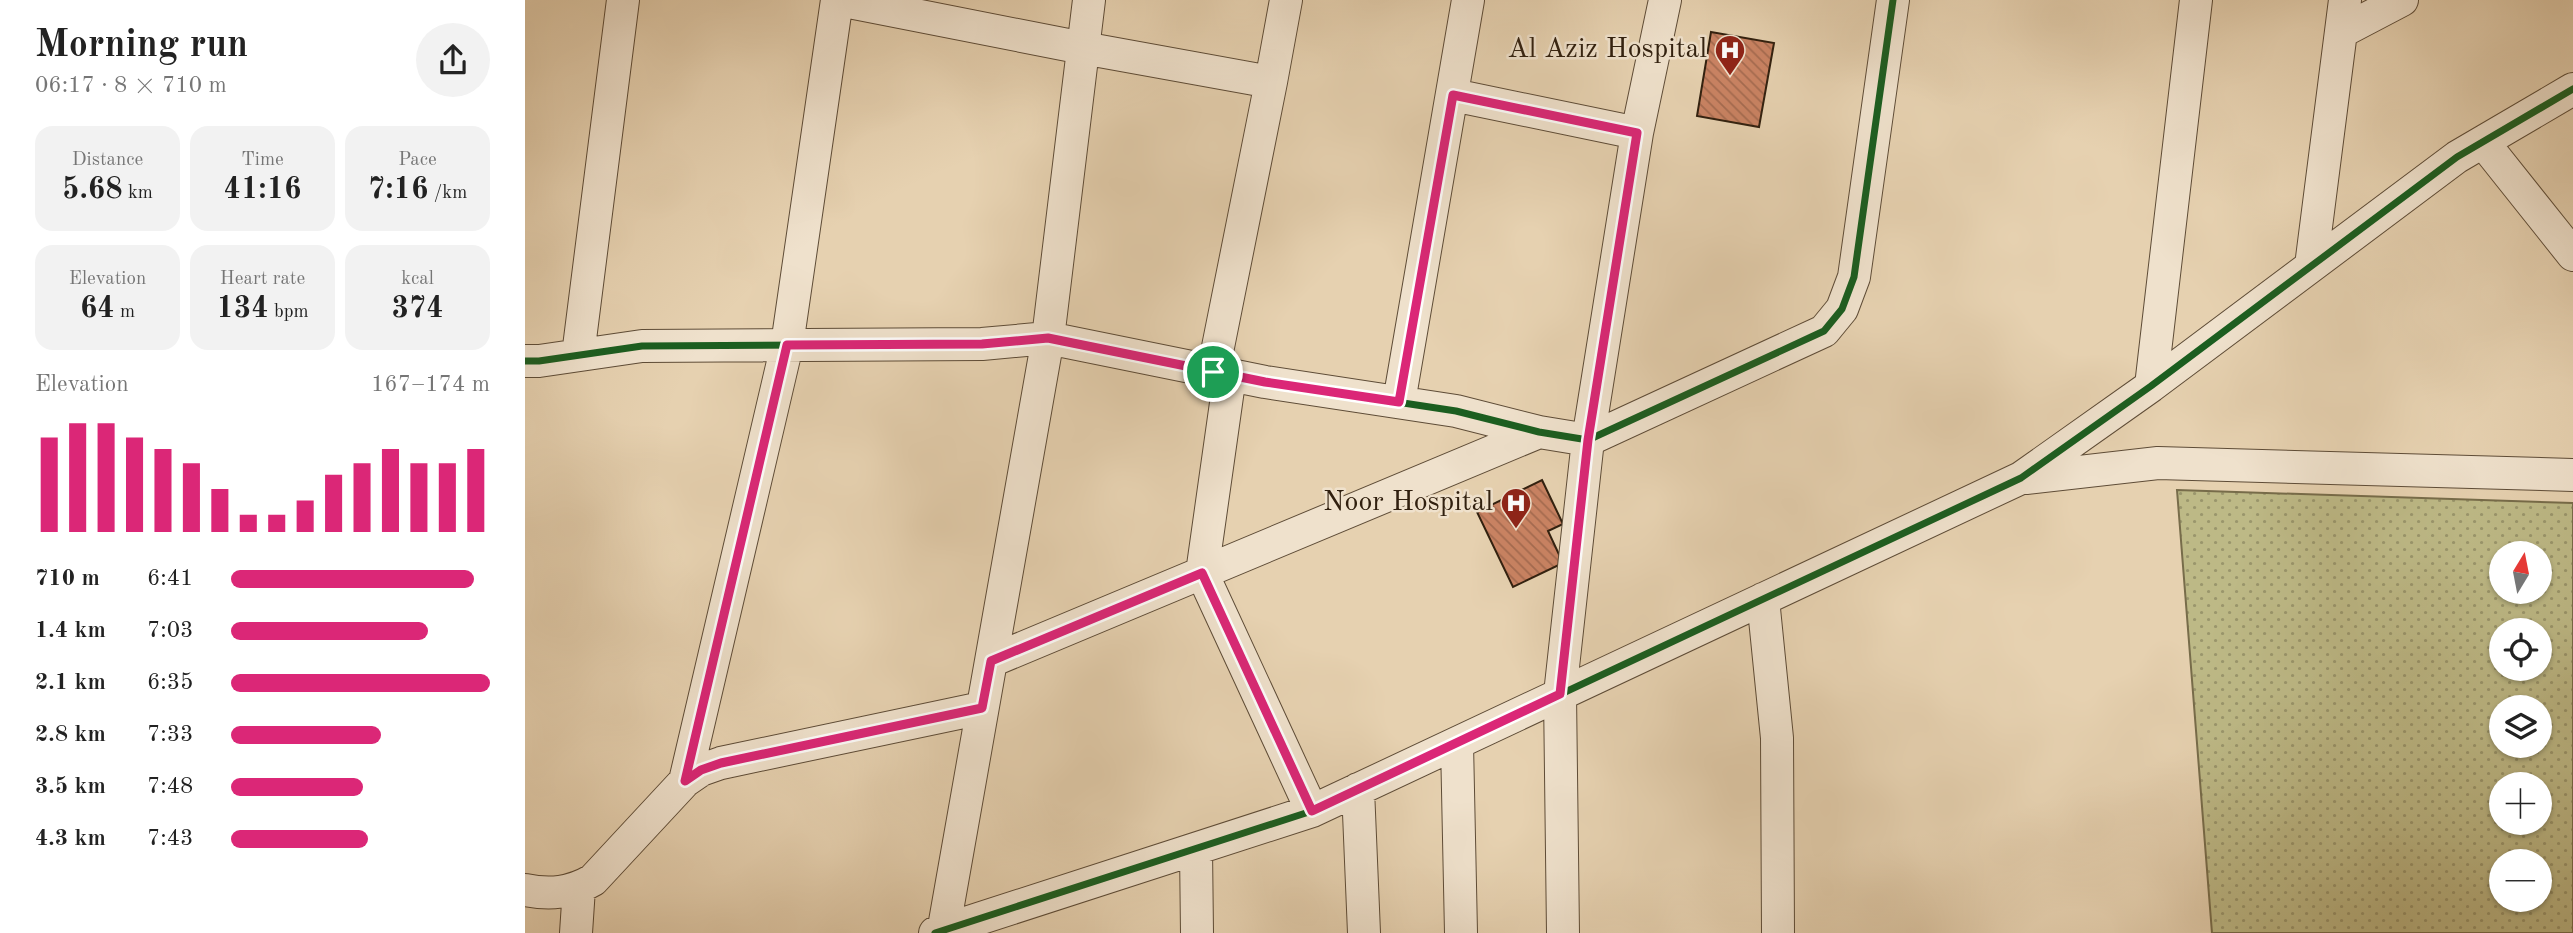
<!DOCTYPE html>
<html lang="en">
<head>
<meta charset="utf-8">
<style>
  body { margin:0; font-family:"Old Standard TT",serif; background:#f2f2f2; color:#222; height:100vh; display:flex; flex-direction:column; font-size:26px; white-space:nowrap }
  * { box-sizing:border-box; margin:0 }
  p { font-size:23px; color:#767676 }
  .icon { flex:none; width:38px; height:38px; fill:none; stroke:currentColor; stroke-width:2; stroke-linecap:round; stroke-linejoin:round }
  .map { position:relative; flex:1; overflow:hidden }
  .sheet { display:flex; flex-direction:column; background:#fff; width:525px }
  .sheet>* { flex:none }
  .needle { width:46px; rotate:10deg }
  .buttons { position:absolute; left:1964px; top:541px; display:grid; gap:14px }
  .buttons a { display:grid; place-items:center; width:63px; height:63px; border-radius:50%; background:#fff; box-shadow:0 2px 5px #0004; font-size:35px }
  .pin { position:absolute; display:grid; place-items:center; width:60px; height:60px; color:#fff; margin:-30px; border:4px solid #fff; border-radius:50%; box-shadow:0 2px 7px #0007 }
  .round { display:grid; place-items:center; flex:none; width:74px; height:74px; border-radius:37px; background:#f2f2f2 }
  .head { display:flex; align-items:center; justify-content:space-between; height:119px; padding:0 35px }
  h1 { font-size:38px; font-weight:700; line-height:52px }
  .stats { display:grid; grid-template-columns:repeat(3,1fr); gap:10px; height:119px; padding:7px 35px }
  .stats div { display:grid; align-content:center; border-radius:18px; background:#f2f2f2; text-align:center }
  .stats b { font-size:30px; font-weight:700 }
  .stats small { font-size:19px; font-weight:400 }
  .stats p { font-size:19px }
  .chart { height:196px; padding:14px 35px }
  .chart p { display:flex; justify-content:space-between }
  .chart svg { width:100%; height:126px; margin-top:7px; stroke:#db2777; stroke-width:6 }
  ul { padding:0 35px; list-style:none; font-size:23px }
  li { display:grid; grid-template-columns:112px 84px 1fr; align-items:center; height:52px }
  li i { height:18px; border-radius:9px; background:#db2777 }
  main { display:flex; flex:1; min-height:0 }
  .map>svg:first-child { display:block }
</style>
</head>
<body>
<main>
<section class="sheet">
<div class="head"><div><h1>Morning run</h1><p>06:17 · 8 × 710 m</p></div><a class="round"><svg class="icon" aria-label="share" viewBox="0 0 24 24"><path d="M12 15V3M7 8l5-5 5 5M5 13v7h14v-7"/></svg></a></div>
<div class="stats">
<div><p>Distance</p><b>5.68<small> km</small></b></div>
<div><p>Time</p><b>41:16</b></div>
<div><p>Pace</p><b>7:16<small> /km</small></b></div>
</div>
<div class="stats">
<div><p>Elevation</p><b>64<small> m</small></b></div>
<div><p>Heart rate</p><b>134<small> bpm</small></b></div>
<div><p>kcal</p><b>374</b></div>
</div>
<div class="chart"><p><span>Elevation</span>167–174 m</p>
<svg viewBox="0 0 160 44" preserveAspectRatio="none"><path d="M5 44V11M15 44V6M25 44V6M35 44V11M45 44V15M55 44V20M65 44V29M75 44V38M85 44V38M95 44V33M105 44V24M115 44V20M125 44V15M135 44V20M145 44V20M155 44V15"/></svg>
</div>
<ul>
<li><b>710 m</b>6:41<i style="width:94%"></i></li>
<li><b>1.4 km</b>7:03<i style="width:76%"></i></li>
<li><b>2.1 km</b>6:35<i style="width:100%"></i></li>
<li><b>2.8 km</b>7:33<i style="width:58%"></i></li>
<li><b>3.5 km</b>7:48<i style="width:51%"></i></li>
<li><b>4.3 km</b>7:43<i style="width:53%"></i></li>
</ul>
</section>
<div class="map">
<svg width="2048" height="933" viewBox="0 0 2048 933">
  <defs>
    <pattern id="grass-dots" width="8" height="8" patternUnits="userSpaceOnUse" patternTransform="scale(1.75)"><rect width="8" height="8" fill="#bdb986"/><path d="M2 2h.1M6 6h.1" fill="none" stroke="#9a966c" stroke-width="1.8" stroke-linecap="round"/></pattern>
    <pattern id="building-back-hatch" width="6" height="6" patternUnits="userSpaceOnUse" patternTransform="scale(1.75)"><rect width="6" height="6" fill="#ca8363"/><path d="M-1 5l2 2M0 0l6 6M5-1l2 2" fill="none" stroke="#a56b50"/></pattern>
  </defs>
  <rect width="100%" height="100%" fill="#e6d1b0"/>
  <filter id="stains"><feTurbulence type="fractalNoise" baseFrequency=".00286" numOctaves="4"/><feColorMatrix values="0 0 0 0 .2 0 0 0 0 .09 0 0 0 0 .02 0 0 0 .5 -.17"/></filter>
  <radialGradient id="worn" r=".72"><stop offset=".6" stop-color="#630" stop-opacity="0"/><stop offset="1" stop-color="#630" stop-opacity=".3"/></radialGradient>
  <path fill="url(#grass-dots)" stroke="#776c4a" stroke-width="2" fill-rule="evenodd" d="M1652,490L2048,503V933H1687ZM1976,553H2014V592H1976ZM1976,630H2014V668H1976ZM1976,707H2014V746H1976ZM1976,784H2014V822H1976ZM1976,861H2014V900H1976Z"/>
  <path fill="url(#building-back-hatch)" stroke="#31200f" stroke-width="2" d="M1186,32L1249,43L1234,127L1172,116Z
    M1017,480L1038,524L1023,531L1038,563L988,587L952,512Z"/>
  <g fill="none" stroke-linecap="round" stroke-linejoin="round">
    <g stroke="#5e4c37" stroke-width="34">
      <path id="minor" d="M314,0L558,48L746,82L688,372
        M1816,32L1877,0
        M746,82L761,0
        M928,95L1112,133
        M1958,142L2048,255
        M1786,266L1820,0
        M53,355L98,0
        M0,361H14L117,346L457,344L523,338L740,382L931,411L1014,432L1063,440L1299,331L1317,309L1329,277L1368,0
        M705,375L677,573L787,811
        M1626,386L1671,0
        M874,402L943,0
        M1501,478L1633,463L2048,475
        M1238,599L1252,738L1253,933
        M466,661L1014,432
        M932,743L936,933
        M160,781L262,345L312,0
        M833,789L839,933
        M671,849L672,933
        M0,890C25,895 46,893 68,880L160,781L176,770L196,763L457,708
        M51,933L54,888
        M410,933L787,811L1496,478L1626,386L1932,157L2048,89
        M418,933L523,338L564,0
        M1038,933L1035,694L1063,440L1112,133L1140,0"/>
    </g>
    <use href="#minor" stroke="#efe1cc" stroke-width="32"/>
    <g stroke="#efe1cc" stroke-width="11">
      <path id="cycleway" d="M0,361H14L117,346L457,344L523,338L740,382L931,411L1014,432L1063,440L1299,331L1317,309L1329,277L1368,0
        M410,933L787,811L1496,478L1626,386L1932,157L2048,89"/>
    </g>
    <use href="#cycleway" stroke="#1b5e20" stroke-width="7"/>
  </g>
  <g fill="none" stroke-linecap="round" stroke-linejoin="round">
    <g stroke="#fff" stroke-width="14">
      <path id="route" d="M928,95L1112,133L1063,440L1035,694L787,811L677,573L466,661L457,708L196,763L176,770L160,781L262,345L457,344L523,338L740,382L874,402Z"/>
    </g>
    <use href="#route" stroke="#db2777" stroke-width="9"/>
  </g>
  <defs>
    <g id="hospital-pin" transform="scale(1.575)"><path d="M0 17L-7.5 6A9.5 9.5 0 1 1 7.5 6Z" fill="#8f2418" stroke="#efe1cc"/><path d="M-5-5h3v3.5h4V-5h3V5h-3V1.5h-4V5h-3Z" fill="#fff"/></g>
  </defs>
  <g fill-rule="evenodd">
    <use href="#hospital-pin" x="1205" y="50"/>
    <use href="#hospital-pin" x="991" y="503"/>
  </g>
  <g text-anchor="middle" dominant-baseline="central" stroke-width="5" stroke-linejoin="round" paint-order="stroke">
    <g font-size="28" fill="#31200f" stroke="#efe1cc" text-anchor="end">
      <text x="1182" y="50">Al Aziz Hospital</text>
      <text x="968" y="503">Noor Hospital</text>
    </g>
  </g>
  <rect width="100%" height="100%" filter="url(#stains)"/>
  <rect width="100%" height="100%" fill="url(#worn)"/>
</svg>
<div class="buttons">
<a><svg class="needle" viewBox="-14 -14 28 28"><path d="M0-13l5 13h-10z" fill="#e53935"/><path d="M0 13l5-13h-10z" fill="#767676"/></svg></a>
<a><svg class="icon" aria-label="locate" viewBox="0 0 24 24"><circle cx="12" cy="12" r="6"/><path d="M12 2v4M12 18v4M2 12h4M18 12h4"/></svg></a>
<a><svg class="icon" aria-label="layers" viewBox="0 0 24 24"><path d="M12 4l9 5-9 5-9-5zM3 14l9 5 9-5"/></svg></a>
<a>+</a>
<a>−</a>
</div>
<div class="pin" style="left:688px;top:372px;background:#1e9e55"><svg class="icon" aria-label="arrive" viewBox="0 0 24 24"><path d="M6 21V4h12l-3 4 3 4H6"/></svg></div>
</div>
</main>
</body>
</html>
